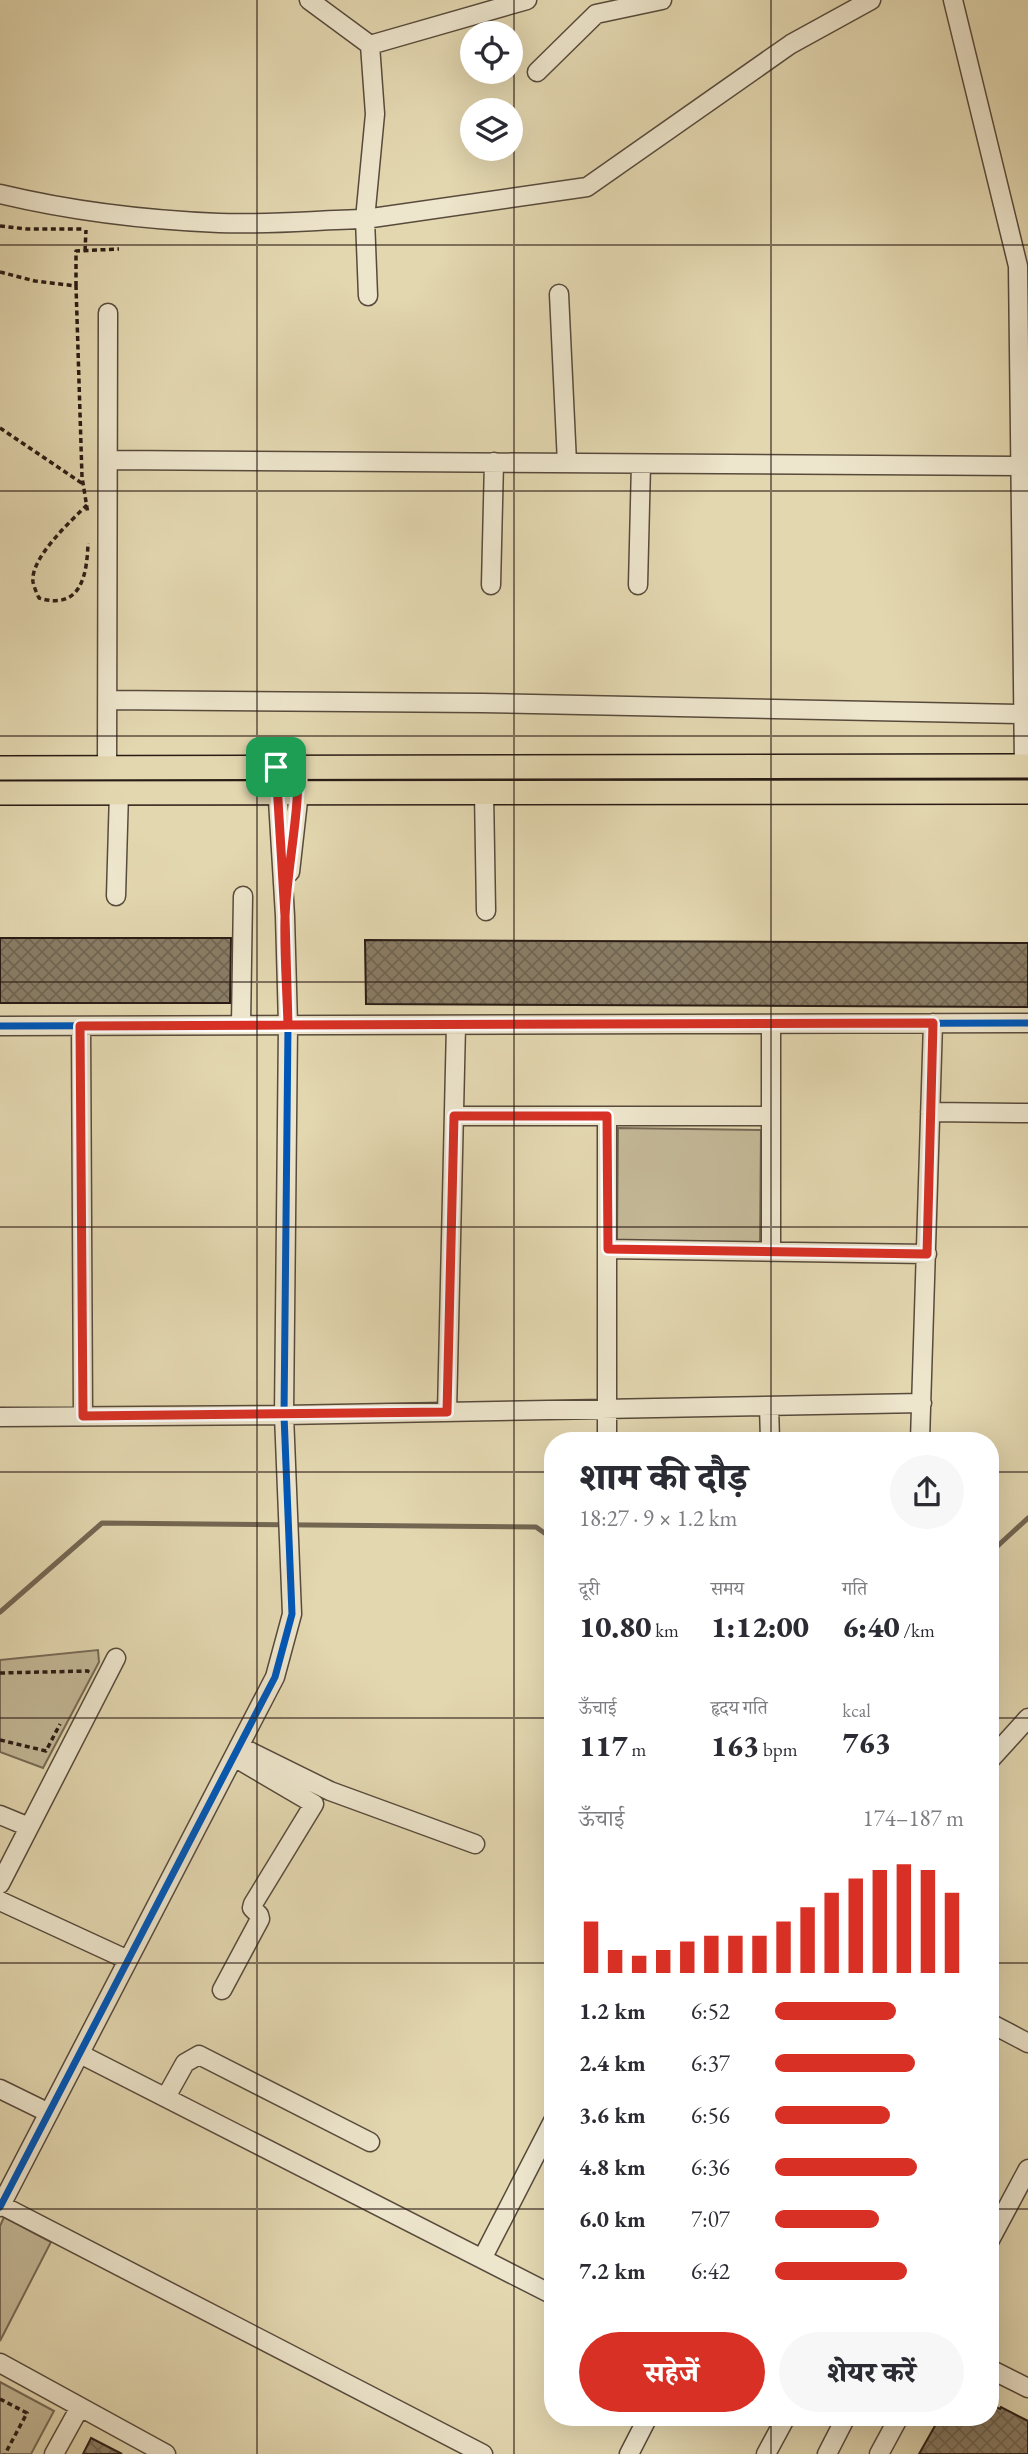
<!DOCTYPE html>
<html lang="hi">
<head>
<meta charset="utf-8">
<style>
  body { margin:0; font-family:"EB Garamond","Noto Serif Devanagari",serif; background:#f7f7f7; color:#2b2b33; height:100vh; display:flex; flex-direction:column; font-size:26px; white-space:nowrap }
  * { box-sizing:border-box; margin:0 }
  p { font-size:23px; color:#7c7c81 }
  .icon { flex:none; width:38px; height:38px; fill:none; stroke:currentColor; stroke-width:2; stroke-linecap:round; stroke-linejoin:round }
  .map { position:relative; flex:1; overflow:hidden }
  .side { position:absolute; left:544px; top:1432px; width:455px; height:994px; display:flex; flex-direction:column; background:#fff; border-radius:28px; box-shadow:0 7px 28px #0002 }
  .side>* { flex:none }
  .buttons { position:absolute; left:460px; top:21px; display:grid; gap:14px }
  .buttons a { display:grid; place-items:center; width:63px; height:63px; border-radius:50%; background:#fff; box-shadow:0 7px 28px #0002; font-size:35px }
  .pin { position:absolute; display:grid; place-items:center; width:60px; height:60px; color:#fff; margin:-30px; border-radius:14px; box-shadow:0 4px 10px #0006 }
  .round { display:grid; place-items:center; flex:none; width:74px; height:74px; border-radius:37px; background:#f7f7f7 }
  .head { display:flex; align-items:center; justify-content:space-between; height:119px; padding:0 35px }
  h1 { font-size:38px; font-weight:800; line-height:52px }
  .stats { display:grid; grid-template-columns:repeat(3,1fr); gap:10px; height:119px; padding:7px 35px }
  .stats div { display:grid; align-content:center }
  .stats b { font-size:30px; font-weight:800 }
  .stats small { font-size:19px; font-weight:400 }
  .stats p { font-size:19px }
  .chart { height:196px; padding:14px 35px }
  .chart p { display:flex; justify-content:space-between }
  .chart svg { width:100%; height:126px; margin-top:7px; stroke:#d93025; stroke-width:6 }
  .action { display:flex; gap:14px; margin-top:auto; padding:14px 35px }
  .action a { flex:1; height:80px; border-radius:42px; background:#d93025; color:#fff; font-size:28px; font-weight:800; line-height:80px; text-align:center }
  .action a+a { background:#f7f7f7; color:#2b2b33 }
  ul { padding:0 35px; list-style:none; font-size:23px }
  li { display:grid; grid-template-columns:112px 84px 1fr; align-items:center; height:52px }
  li i { height:18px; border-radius:9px; background:#d93025 }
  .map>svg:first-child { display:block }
</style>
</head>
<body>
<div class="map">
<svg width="1028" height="2454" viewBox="0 0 1028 2454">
  <defs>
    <pattern id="building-cross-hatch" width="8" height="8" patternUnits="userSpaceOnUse" patternTransform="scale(1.75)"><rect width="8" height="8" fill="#8a7d66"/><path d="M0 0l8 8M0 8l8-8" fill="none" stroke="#716653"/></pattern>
  </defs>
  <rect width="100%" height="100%" fill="#e3d7b0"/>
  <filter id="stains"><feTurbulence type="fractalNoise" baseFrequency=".00286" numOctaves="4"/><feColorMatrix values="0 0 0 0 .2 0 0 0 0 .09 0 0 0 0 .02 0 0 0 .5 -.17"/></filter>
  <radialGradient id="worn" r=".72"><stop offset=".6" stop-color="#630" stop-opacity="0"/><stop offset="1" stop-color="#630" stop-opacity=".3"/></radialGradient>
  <path fill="#c3b796" stroke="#766a56" stroke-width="2" d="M618,1128L761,1130L760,1243L617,1241Z
    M98,1650L99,1662L43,1768L0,1752V1660Z
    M4,2217L51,2242L0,2341V2226Z
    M0,2382L54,2411L31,2454H0Z"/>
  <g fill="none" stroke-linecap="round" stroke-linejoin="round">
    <path stroke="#736652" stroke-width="5" d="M990,1553L1028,1518
      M0,1612L102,1523L536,1527L553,1539"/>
  </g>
  <path fill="url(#building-cross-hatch)" stroke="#291c15" stroke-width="2" d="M0,938H231L230,1003H0Z
    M365,940L1028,943V1007L366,1004Z
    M990,2404L1000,2409L1001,2407L1028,2421V2454H919L940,2417H990Z
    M91,2438L122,2454H83Z"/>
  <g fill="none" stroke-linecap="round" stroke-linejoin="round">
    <g stroke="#584b3c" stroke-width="21">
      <path id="minor" d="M309,0L370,45
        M527,0L370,45L375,114L365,219L587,187L791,44L871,0
        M953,0L1018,266L1024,766
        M537,72L596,14L662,0
        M0,194C71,211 146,220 219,223C268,225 316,220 365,219L368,296
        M559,294L567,463
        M109,460L1021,466L1028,464
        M491,585L494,462
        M638,585L641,464
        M107,700L482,703L1024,714
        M107,768L108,313
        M484,792L486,911
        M290,872L299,792L298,767
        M116,896L119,792
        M241,1025L243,896
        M0,1026L1028,1023
        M81,1026L83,1416
        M930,1112L1028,1113
        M454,1116H770
        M607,1116V1440
        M608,1249L927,1254
        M771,1252V1024
        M769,1406L770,1440
        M447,1412L456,1025
        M0,1417L284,1415L922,1403
        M920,1440L933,1023
        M239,1746L330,1791L475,1844
        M990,1760L1028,1718
        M0,1815L29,1827
        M0,1884L116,1658
        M0,1901L128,1960
        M222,1990L260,1919L259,1915L252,1908L253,1904L314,1804L234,1757
        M990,2023L1028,2043
        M80,2054L553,2295
        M0,2089L49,2113
        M166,2097L185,2063L199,2055L370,2142
        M1,2205L483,2454
        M0,2207L275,1677L292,1614L284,1415L288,1025L285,916L276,767
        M990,2240L1028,2169
        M482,2259L553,2121
        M0,2363L166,2454
        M990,2369L1028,2388
        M54,2454L80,2407
        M629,2454L648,2417
        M766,2454L786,2417
        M827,2454L846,2417
        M879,2454L899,2417"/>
    </g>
    <g stroke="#291c15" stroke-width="26">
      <path id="major" d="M0,768L1028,766
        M0,793L1028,792"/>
    </g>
    <path stroke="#291c15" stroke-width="3.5" stroke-dasharray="5 3.5" stroke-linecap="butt" d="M0,226L27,229H82
      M85,251L86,230
      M0,272L35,281L76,286L82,477L88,514
      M76,286V251L119,249
      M0,428L83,484
      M87,505C71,521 30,558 33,582C34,587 37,594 39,598C81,611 87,575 88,543
      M0,1673L88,1671L87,1673
      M0,1740L46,1751L60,1724
      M0,2399L27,2413L5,2454"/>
    <use href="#minor" stroke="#ede5cc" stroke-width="18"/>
    <use href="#major" stroke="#e3d7b0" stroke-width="23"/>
    <g stroke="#ede5cc" stroke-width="11">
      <path id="cycleway" d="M0,1026L1028,1023
        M0,2207L275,1677L292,1614L284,1415L288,1025L285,916L276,767"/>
    </g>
    <use href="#cycleway" stroke="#0057b8" stroke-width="7"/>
  </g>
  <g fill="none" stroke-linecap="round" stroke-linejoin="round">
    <g stroke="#fff" stroke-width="14">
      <path id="route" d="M276,767L285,916L288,1025L80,1026L83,1416L447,1412L454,1116H607L608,1249L927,1254L933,1023L288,1025C287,989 284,953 285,917C287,867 299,818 298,767H276"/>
    </g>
    <use href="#route" stroke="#d93025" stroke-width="9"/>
  </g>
  <path fill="none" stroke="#291c15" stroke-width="2" stroke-opacity="0.55" d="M257,0V2454M514,0V2454M771,0V1440M0,245H1028M0,491H1028M0,736H1028M0,982H1028M0,1227H1028M0,1472H553M990,1472H1028M0,1718H553M990,1718H1028M0,1963H553M990,1963H1028M0,2209H553M990,2209H1028M771,2417V2454"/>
  <rect width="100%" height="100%" filter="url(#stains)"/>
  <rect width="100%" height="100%" fill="url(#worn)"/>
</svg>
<div class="buttons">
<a><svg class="icon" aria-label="locate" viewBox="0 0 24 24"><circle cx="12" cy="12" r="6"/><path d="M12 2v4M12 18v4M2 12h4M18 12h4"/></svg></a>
<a><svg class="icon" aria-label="layers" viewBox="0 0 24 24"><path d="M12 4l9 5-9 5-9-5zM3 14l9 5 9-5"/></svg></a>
</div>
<div class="pin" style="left:276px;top:767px;background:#1e9e55"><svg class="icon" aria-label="arrive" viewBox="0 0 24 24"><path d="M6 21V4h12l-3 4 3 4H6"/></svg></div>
<section class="side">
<div class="head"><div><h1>शाम की दौड़</h1><p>18:27 · 9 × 1.2 km</p></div><a class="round"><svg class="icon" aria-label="share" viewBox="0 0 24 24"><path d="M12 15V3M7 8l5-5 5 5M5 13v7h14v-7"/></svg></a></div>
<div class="stats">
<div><p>दूरी</p><b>10.80<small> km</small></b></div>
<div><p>समय</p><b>1:12:00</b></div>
<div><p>गति</p><b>6:40<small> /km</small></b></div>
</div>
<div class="stats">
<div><p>ऊँचाई</p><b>117<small> m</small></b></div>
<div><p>हृदय गति</p><b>163<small> bpm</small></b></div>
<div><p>kcal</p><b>763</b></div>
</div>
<div class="chart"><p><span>ऊँचाई</span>174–187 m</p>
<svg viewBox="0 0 160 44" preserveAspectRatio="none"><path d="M5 44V26M15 44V36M25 44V38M35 44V36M45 44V33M55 44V31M65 44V31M75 44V31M85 44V26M95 44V21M105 44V16M115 44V11M125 44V8M135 44V6M145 44V8M155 44V16"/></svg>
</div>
<ul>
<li><b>1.2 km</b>6:52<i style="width:64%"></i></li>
<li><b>2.4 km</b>6:37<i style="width:74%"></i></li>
<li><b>3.6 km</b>6:56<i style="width:61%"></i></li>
<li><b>4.8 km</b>6:36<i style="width:75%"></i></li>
<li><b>6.0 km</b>7:07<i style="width:55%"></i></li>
<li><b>7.2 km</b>6:42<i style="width:70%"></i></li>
</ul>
<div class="action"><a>सहेजें</a><a>शेयर करें</a></div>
</section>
</div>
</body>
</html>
